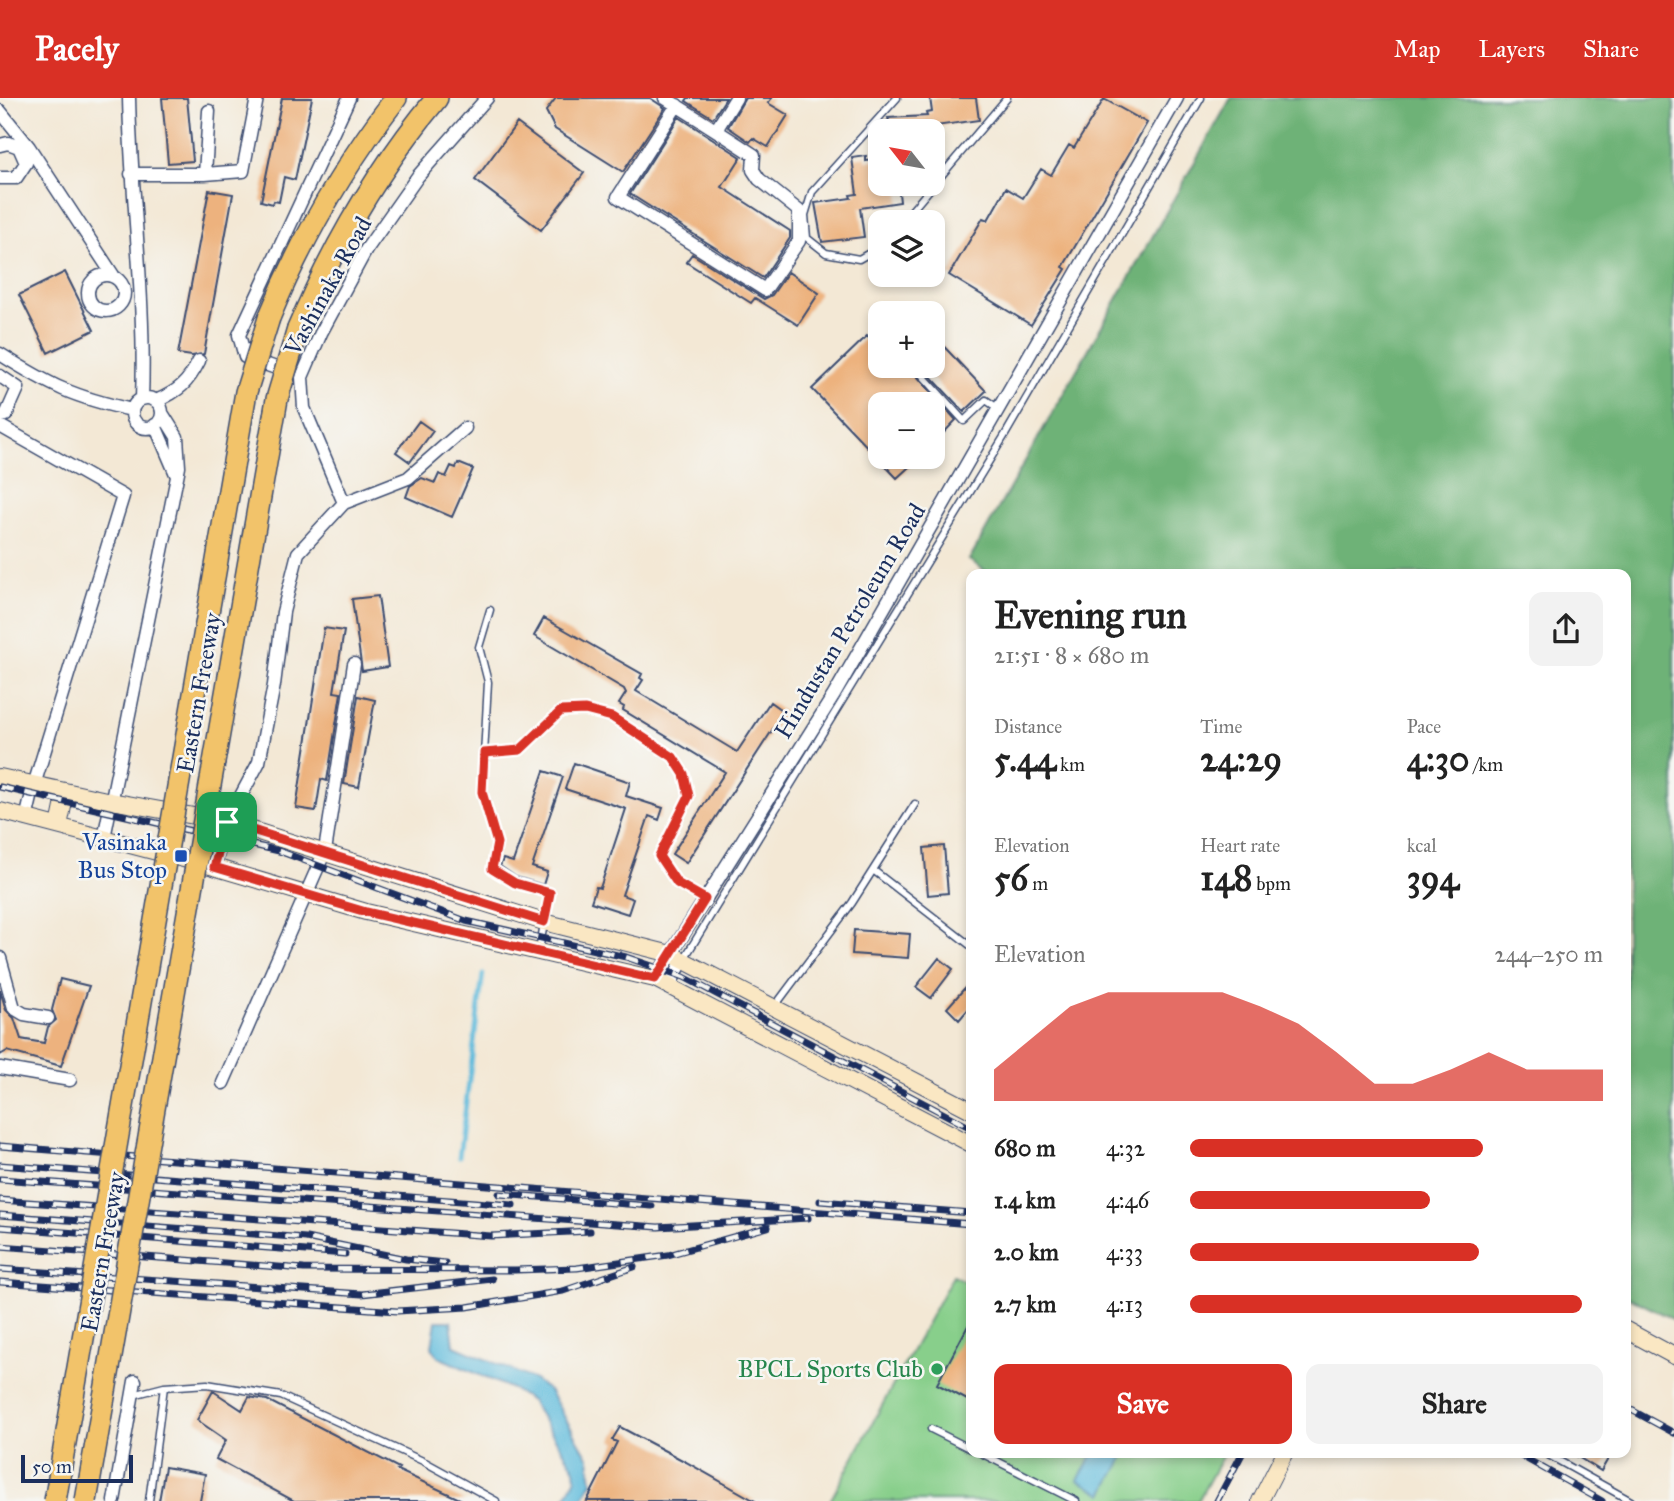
<!DOCTYPE html>
<html lang="en">
<head>
<meta charset="utf-8">
<style>
  body { margin:0; font-family:"IM FELL Great Primer",serif; background:#f2f2f2; color:#222; height:100vh; display:flex; flex-direction:column; font-size:26px; white-space:nowrap }
  * { box-sizing:border-box; margin:0 }
  p { font-size:23px; color:#767676 }
  .icon { flex:none; width:38px; height:38px; fill:none; stroke:currentColor; stroke-width:2; stroke-linecap:round; stroke-linejoin:round }
  .map { position:relative; flex:1; overflow:hidden }
  .drawer { position:absolute; left:966px; top:471px; width:665px; height:889px; display:flex; flex-direction:column; background:#fff; border-radius:14px; box-shadow:0 4px 10px #0003 }
  .drawer>* { flex:none }
  .needle { width:46px; rotate:301deg }
  .fabs { position:absolute; left:868px; top:21px; display:grid; gap:14px }
  .fabs a { display:grid; place-items:center; width:77px; height:77px; border-radius:14px; background:#fff; box-shadow:0 4px 10px #0003; font-size:35px }
  .scale { position:absolute; left:21px; bottom:18px; width:112px; box-sizing:border-box; padding-left:7px; border:4px solid #1b2f5e; border-top:0; font-size:19px; line-height:24px; white-space:nowrap; color:#1b2f5e; -webkit-text-stroke:5px #f6f6f2; paint-order:stroke }
  .pin { position:absolute; display:grid; place-items:center; width:60px; height:60px; color:#fff; margin:-30px; border-radius:14px; box-shadow:0 4px 10px #0006 }
  .round { display:grid; place-items:center; flex:none; width:74px; height:74px; border-radius:14px; background:#f2f2f2 }
  .head { display:flex; align-items:center; justify-content:space-between; height:119px; padding:0 28px }
  h1 { font-size:38px; font-weight:800; line-height:52px }
  .stats { display:grid; grid-template-columns:repeat(3,1fr); gap:10px; height:119px; padding:7px 28px }
  .stats div { display:grid; align-content:center }
  .stats b { font-size:35px; font-weight:800 }
  .stats small { font-size:19px; font-weight:400 }
  .stats p { font-size:19px }
  .chart { height:196px; padding:14px 28px }
  .chart p { display:flex; justify-content:space-between }
  .chart svg { width:100%; height:126px; margin-top:7px; fill:#d93025; opacity:.7 }
  .action { display:flex; gap:14px; margin-top:auto; padding:14px 28px }
  .action a { flex:1; height:80px; border-radius:14px; background:#d93025; color:#fff; font-size:28px; font-weight:800; line-height:80px; text-align:center }
  .action a+a { background:#f2f2f2; color:#222 }
  ul { padding:0 28px; list-style:none; font-size:23px }
  li { display:grid; grid-template-columns:112px 84px 1fr; align-items:center; height:52px }
  li i { height:18px; border-radius:9px; background:#d93025 }
  header { display:flex; align-items:center; gap:42px; box-sizing:border-box; height:98px; padding:0 35px; background:#d93025; color:#fff }
  header strong { font-size:33px }
  nav { display:flex; gap:38px; margin-inline-start:auto; font-size:24px }
  .map>svg:first-child { display:block }
</style>
</head>
<body>
<header>
<strong>Pacely</strong>
<nav><a>Map</a><a>Layers</a><a>Share</a></nav>
</header>
<div class="map">
<svg width="1674" height="1403" viewBox="0 0 1674 1403">
  <rect width="100%" height="100%" fill="#f6f6f2"/>
  <filter id="ink" filterUnits="userSpaceOnUse"><feTurbulence type="fractalNoise" baseFrequency=".0143" numOctaves="2"/><feDisplacementMap in="SourceGraphic" scale="14" xChannelSelector="R" yChannelSelector="G"/><feConvolveMatrix kernelMatrix="1 2 1 2 8 2 1 2 1" color-interpolation-filters="sRGB"/></filter>
  <filter id="wash" filterUnits="userSpaceOnUse"><feTurbulence type="fractalNoise" baseFrequency=".00686" numOctaves="4" result="noise"/><feDisplacementMap in="SourceGraphic" scale="28" xChannelSelector="R" yChannelSelector="G"/><feGaussianBlur stdDeviation="1.57" result="paint"/><feColorMatrix in="noise" values="0 0 0 0 0 0 0 0 0 0 0 0 0 0 0 0 0 1.4 0 .05"/><feComposite in="paint" operator="in"/></filter>
  <g filter="url(#wash)">
    <rect width="100%" height="100%" fill="#f3e8d5"/>
    <path fill="#88cf8b" stroke="#527f74" stroke-width="2" d="M953,1177L971,1187V1354L1224,1355L1198,1403H830Z"/>
    <path fill="#6eb277" stroke="#44706a" stroke-width="2" d="M1231,0H1674V1222L1626,1198V476H990L969,462Z"/>
    <path fill="#5ebbdc" stroke="#3c759d" stroke-width="2" d="M436,1223H451L454,1248L535,1282L550,1294L589,1361L592,1384L582,1403H564L576,1380L575,1371L531,1303L512,1291L438,1259L432,1249Z
      M1094,1355H1126L1103,1396L1078,1382Z"/>
    <g fill="none" stroke-linecap="round" stroke-linejoin="round">
      <path stroke="#5ebbdc" stroke-width="4.5" d="M459,1059L483,876"/>
    </g>
    <g id="blocks">
      <path fill="#edb27e" d="M162,0H187L193,63L168,65Z
        M282,0H312L295,82L284,79L279,104L274,103L273,106L261,103Z
        M556,0H650L665,10L623,74L555,31L546,13Z
        M688,0H726L713,20L686,3Z
        M745,0H772L768,5L788,17L768,49L753,40L750,44L728,29Z
        M930,0H976L979,22L935,28V33H875L883,24L889,23L888,20L927,18L926,15L932,14Z
        M1104,1L1147,25L1063,169L1066,171L1031,227L949,177L983,120L988,122L1006,90L1023,100L1041,71L1051,77L1069,47L1074,50Z
        M679,19L741,59L722,89L790,133V140L763,180L630,96Z
        M517,25L584,75L541,132L475,82Z
        M866,58V63L880,61V86H898L900,104L860,110L864,139L822,144L815,105L851,100L850,97L857,96L852,60Z
        M209,92L233,96L204,256L192,258L178,256Z
        M692,156L764,201L772,197L788,174L819,195L798,227L755,200L751,205L686,164Z
        M65,174L94,232L48,255L19,197Z
        M933,237L986,293L964,314L921,268H933Z
        M867,238L880,251V268H908L956,322L933,346V306H880V359H920L897,380L812,291Z
        M419,323L433,333L410,364L396,354Z
        M458,365L473,371L452,419L406,399L410,388L422,380L435,385L439,376L446,379L451,368L456,370Z
        M378,498L388,569L362,573L352,501Z
        M544,520L642,576L640,580L643,582L636,593L737,654L770,604L784,614L686,765L672,756L725,674L623,612L624,609L619,606L626,595L624,591L534,538Z
        M324,530L344,533L334,594L341,595L327,683L321,681L316,713L296,710Z
        M358,598L375,602L359,689L344,686Z
        M574,665L630,684L626,698L663,710L659,722L649,718L622,797L633,801L628,816L591,804L596,789L600,790L626,711L565,691Z
        M544,673L563,679L532,769L547,774L543,787L516,779L500,768L503,761L513,764Z
        M944,748L948,795L928,797L924,750Z
        M854,832L910,836L908,860L852,856Z
        M939,860L953,871L931,900L916,889Z
        M60,881L89,888L61,968L7,953L0,957V892L6,912L14,920L21,941L44,945L48,929L56,922L52,912Z
        M971,883V908L959,922L947,910Z
        M971,1222V1304L937,1286Z
        M213,1293L242,1312L249,1299L267,1302L399,1370L397,1372L464,1403H294L216,1361L226,1342L197,1322Z
        M620,1329L686,1364L755,1403H587L617,1344L612,1342Z
        M1570,1354H1612L1601,1373Z
        M165,1369L205,1376L200,1403H159Z"/>
    </g>
  </g>
  <g filter="url(#ink)">
    <use href="#blocks" fill-opacity="0" stroke="#3b4b70" stroke-width="2"/>
    <g fill="none" stroke-linecap="round" stroke-linejoin="round">
      <g stroke="#3b4b70" stroke-width="9">
        <path id="lane" d="M902,124L1007,0
          M880,149L859,161L826,155L807,140L805,117L812,94L897,0
          M914,268L964,323L986,302L999,311
          M490,512L479,549L488,584L482,694L497,745L492,770L515,785L550,795L539,852
          M484,655L520,652L561,613L585,612L612,619L673,659L684,676L689,698L659,758L677,785L705,801
          M873,772L971,848
          M684,861L1005,337L1201,0
          M775,908L852,805L915,706
          M133,1297L164,1289L207,1286L281,1298L425,1364L496,1403
          M931,1331L971,1351
          M979,1354L1076,1403
          M1543,1354L1631,1403
          M149,1403L164,1289"/>
      </g>
      <g stroke="#3b4b70" stroke-width="15">
        <path id="street" d="M129,0C131,100 146,200 142,301
          M665,0C695,19 724,37 754,57L753,72L759,81L799,113V143L765,192L618,99L677,7
          M0,13L29,49L113,177
          M716,32L736,0
          M0,47L8,45L19,49L26,65L16,80H0
          M131,76H205L209,13
          M205,76L243,73L257,0
          M88 195a18 18 0 1 1 36 0a18 18 0 1 1-36 0Z
          M0,256C51,288 73,299 132,312
          M290,275L245,259L239,237L349,0
          M0,278L18,290L6,317L0,318
          M132 315a15 15 0 1 1 30 0a15 15 0 1 1-30 0Z
          M156,303C179,293 188,285 199,263
          M155,327L176,376
          M0,328L123,398L34,687L26,721
          M344,405L408,380L465,330
          M104,740L179,369L177,339L162,315
          M214,769L227,724L259,664L274,587L283,514L298,455L344,405L304,310L302,279L321,235L366,152L418,78L487,0
          M0,860L14,910L24,916L48,920
          M655,881L834,597L1177,0
          M669,888L683,862
          M0,970L70,982
          M223,985L325,753L354,566
          M114,1403L135,1283"/>
      </g>
      <g stroke="#3b4b70" stroke-width="18">
        <path id="secondary" d="M0,679L111,703L227,724L544,824L671,856L971,1012
          M0,713L214,769L366,814L655,881L971,1046
          M59,728L66,694
          M1626,1232L1674,1258
          M1260,1403L1285,1354"/>
      </g>
      <g stroke="#3b4b70" stroke-width="24">
        <path id="highway" d="M269,220C302,140 343,69 396,0
          M298,231C334,146 378,71 437,0"/>
      </g>
      <use href="#lane" stroke="#fff" stroke-width="6"/>
      <use href="#street" stroke="#fff" stroke-width="12"/>
      <use href="#secondary" stroke="#fae7c3" stroke-width="16"/>
      <use href="#highway" stroke="#f2c36a" stroke-width="21"/>
      <g stroke="#1b2f5e" stroke-width="7">
        <path id="rail" d="M0,689L279,753L466,823L626,859L684,879L971,1030
          M0,1048L971,1126
          M0,1067L513,1107
          M0,1081L658,1129L808,1120
          M499,1096L652,1108
          M0,1102L491,1138L590,1133
          M820,1103L971,1115
          M0,1117L306,1140L406,1161L445,1165
          M0,1129L345,1156
          M0,1148L304,1171L515,1172L577,1170L668,1157L768,1129
          M0,1171L362,1196L492,1181
          M0,1184L397,1213L467,1209L563,1193L634,1169
          M1626,1309L1674,1335
          M1514,1354L1602,1403
          M1217,1403L1243,1354"/>
      </g>
      <use href="#rail" stroke="#f6f6f2" stroke-width="4.5" stroke-dasharray="13" stroke-linecap="butt"/>
      <g stroke="#3b4b70" stroke-width="24" stroke-linecap="butt">
        <path id="highway-bridge" d="M55,1403L246,294L269,220
          M86,1403L277,301L298,231"/>
      </g>
      <use href="#highway-bridge" stroke="#f2c36a" stroke-width="21"/>
    </g>
  </g>
  <g fill="none" stroke-linecap="round" stroke-linejoin="round" filter="url(#ink)">
    <g stroke="#fff" stroke-width="14">
      <path id="route" d="M585,612L612,619L673,659L684,676L689,698L659,758L677,785L705,801L655,881L366,814L214,769L227,724L544,824L550,795L515,785L492,771L497,745L482,694L484,655L520,652L561,613Z"/>
    </g>
    <use href="#route" stroke="#d93025" stroke-width="9"/>
  </g>
  <rect fill="#1a4fb4" stroke="#f6f6f2" stroke-width="2.5" x="174" y="751" width="14" height="14" rx="3.5"/>
  <circle fill="#2e9e5b" stroke="#f6f6f2" stroke-width="2.5" cx="937" cy="1271" r="7"/>
  <g text-anchor="middle" dominant-baseline="central" stroke-width="5" stroke-linejoin="round" paint-order="stroke">
    <g font-size="24" fill="#1b2f5e" stroke="#f6f6f2">
      <text transform="translate(328 188) rotate(-61)">Vashinaka Road</text>
      <text transform="translate(850 523) rotate(-59)">Hindustan Petroleum Road</text>
      <text transform="translate(199 595) rotate(-80)">Eastern Freeway</text>
      <text transform="translate(103 1154) rotate(-80)">Eastern Freeway</text>
    </g>
    <g font-size="24" fill="#164399" stroke="#f6f6f2" text-anchor="end">
      <text x="167" y="744">Vasinaka<tspan x="167" dy="28">Bus Stop</tspan></text>
    </g>
    <g font-size="24" fill="#27864d" stroke="#f6f6f2" text-anchor="end">
      <text x="923" y="1271">BPCL Sports Club</text>
    </g>
  </g>
</svg>
<div class="fabs">
<a><svg class="needle" viewBox="-14 -14 28 28"><path d="M0-13l5 13h-10z" fill="#e53935"/><path d="M0 13l5-13h-10z" fill="#767676"/></svg></a>
<a><svg class="icon" aria-label="layers" viewBox="0 0 24 24"><path d="M12 4l9 5-9 5-9-5zM3 14l9 5 9-5"/></svg></a>
<a>+</a>
<a>−</a>
</div>
<div class="scale">50 m</div>
<div class="pin" style="left:227px;top:724px;background:#1e9e55"><svg class="icon" aria-label="arrive" viewBox="0 0 24 24"><path d="M6 21V4h12l-3 4 3 4H6"/></svg></div>
<section class="drawer">
<div class="head"><div><h1>Evening run</h1><p>21:51 · 8 × 680 m</p></div><a class="round"><svg class="icon" aria-label="share" viewBox="0 0 24 24"><path d="M12 15V3M7 8l5-5 5 5M5 13v7h14v-7"/></svg></a></div>
<div class="stats">
<div><p>Distance</p><b>5.44<small> km</small></b></div>
<div><p>Time</p><b>24:29</b></div>
<div><p>Pace</p><b>4:30<small> /km</small></b></div>
</div>
<div class="stats">
<div><p>Elevation</p><b>56<small> m</small></b></div>
<div><p>Heart rate</p><b>148<small> bpm</small></b></div>
<div><p>kcal</p><b>394</b></div>
</div>
<div class="chart"><p><span>Elevation</span>244–250 m</p>
<svg viewBox="0 0 160 44" preserveAspectRatio="none"><path d="M0 44V33L10 22L20 11L30 6L40 6L50 6L60 6L70 11L80 17L90 27L100 38L110 38L120 33L130 27L140 33L150 33L160 33V44z"/></svg>
</div>
<ul>
<li><b>680 m</b>4:32<i style="width:71%"></i></li>
<li><b>1.4 km</b>4:46<i style="width:58%"></i></li>
<li><b>2.0 km</b>4:33<i style="width:70%"></i></li>
<li><b>2.7 km</b>4:13<i style="width:95%"></i></li>
</ul>
<div class="action"><a>Save</a><a>Share</a></div>
</section>
</div>
</body>
</html>
